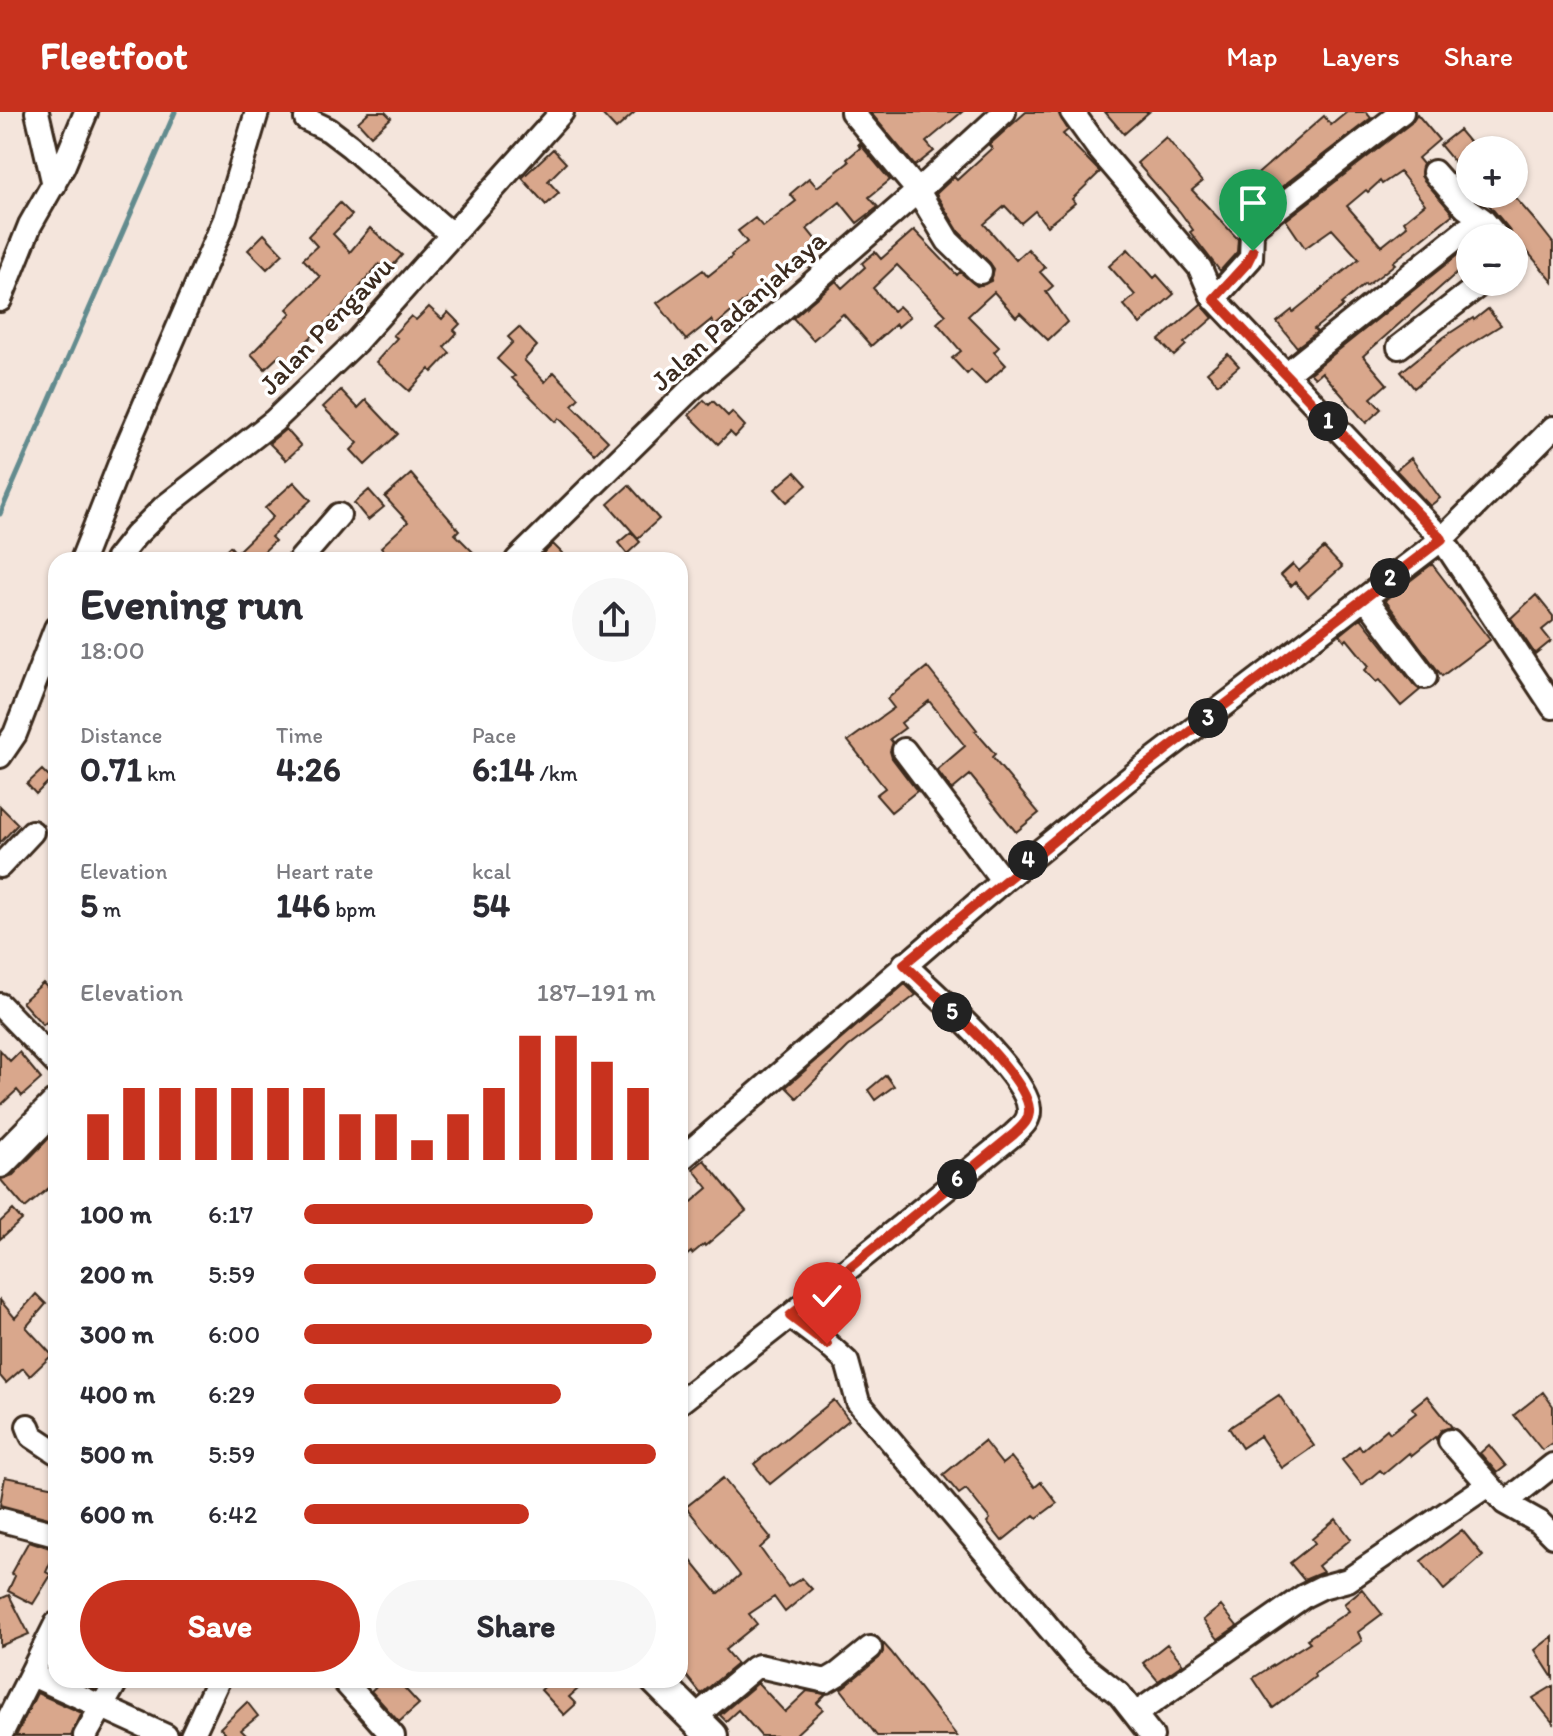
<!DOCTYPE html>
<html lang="en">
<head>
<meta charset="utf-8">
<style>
  body { margin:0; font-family:Itim,sans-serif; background:#f7f7f7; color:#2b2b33; height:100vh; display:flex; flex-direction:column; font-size:30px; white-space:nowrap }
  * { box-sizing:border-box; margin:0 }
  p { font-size:26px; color:#7c7c81 }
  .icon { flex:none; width:44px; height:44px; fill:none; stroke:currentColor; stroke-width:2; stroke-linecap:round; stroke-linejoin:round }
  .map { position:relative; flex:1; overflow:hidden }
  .drawer { position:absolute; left:48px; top:440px; width:640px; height:1136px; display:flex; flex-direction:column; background:#fff; border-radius:24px; box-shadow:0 2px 6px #0004 }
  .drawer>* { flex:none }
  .controls { position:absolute; left:1456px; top:24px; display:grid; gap:16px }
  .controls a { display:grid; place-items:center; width:72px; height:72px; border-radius:50%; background:#fff; box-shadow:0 2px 6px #0004; font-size:40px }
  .pin { position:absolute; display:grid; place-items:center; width:68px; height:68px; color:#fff; margin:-82px -34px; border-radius:50% 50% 50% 0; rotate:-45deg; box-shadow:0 0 8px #0007 }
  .pin .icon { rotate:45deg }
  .km { position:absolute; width:40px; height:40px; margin:-20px; border-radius:50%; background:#222; color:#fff; font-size:22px; line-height:40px; text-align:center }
  .round { display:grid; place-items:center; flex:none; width:84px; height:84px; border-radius:42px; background:#f7f7f7 }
  .overview { display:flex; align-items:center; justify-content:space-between; height:136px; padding:0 32px }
  h1 { font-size:44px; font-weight:700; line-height:60px }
  .metrics { display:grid; grid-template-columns:repeat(3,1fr); gap:12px; height:136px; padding:8px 32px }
  .metrics div { display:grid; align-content:center }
  .metrics b { font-size:34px; font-weight:700 }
  .metrics small { font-size:22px; font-weight:400 }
  .metrics p { font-size:22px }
  .chart { height:224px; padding:16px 32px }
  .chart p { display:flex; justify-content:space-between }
  .chart svg { width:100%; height:144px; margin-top:8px; stroke:#c8321e; stroke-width:6 }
  .primary-button { display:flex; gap:16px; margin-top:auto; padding:16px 32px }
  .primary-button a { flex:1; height:92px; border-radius:48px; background:#c8321e; color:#fff; font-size:32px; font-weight:700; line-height:92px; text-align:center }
  .primary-button a+a { background:#f7f7f7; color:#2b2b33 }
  ul { padding:0 32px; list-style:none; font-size:26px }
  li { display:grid; grid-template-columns:128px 96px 1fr; align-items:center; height:60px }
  li i { height:20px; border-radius:10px; background:#c8321e }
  header { display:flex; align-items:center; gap:48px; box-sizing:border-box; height:112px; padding:0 40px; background:#c8321e; color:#fff }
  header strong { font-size:38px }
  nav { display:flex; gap:44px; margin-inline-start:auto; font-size:28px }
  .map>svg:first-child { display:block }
</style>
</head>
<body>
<header>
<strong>Fleetfoot</strong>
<nav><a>Map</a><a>Layers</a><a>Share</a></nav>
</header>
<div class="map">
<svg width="1553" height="1624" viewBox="0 0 1553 1624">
  <rect width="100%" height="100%" fill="#f4e5dc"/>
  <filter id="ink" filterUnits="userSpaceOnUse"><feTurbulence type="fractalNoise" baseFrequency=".0125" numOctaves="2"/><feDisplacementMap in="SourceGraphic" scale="16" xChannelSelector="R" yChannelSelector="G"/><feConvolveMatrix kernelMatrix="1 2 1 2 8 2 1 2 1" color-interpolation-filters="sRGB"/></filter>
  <g filter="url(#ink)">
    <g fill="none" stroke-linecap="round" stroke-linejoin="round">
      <path stroke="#628b8e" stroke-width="5" d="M0,402L175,0"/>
    </g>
    <path fill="#d9a78c" stroke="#3b2a1e" stroke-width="2" fill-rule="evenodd" d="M369,0H385L391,6L371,24L358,10Z
      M600,0H635L616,17Z
      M870,0H962L926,30L934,39L915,54Z
      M1026,0H1058L1068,18L1063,22L1100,60L1072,87L1075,91L1047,114L1035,99L1021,111L1005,94L984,112L1016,148L1028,137L1045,156L1040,160L1053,174L1046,180L1067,210L1048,228L1020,201L1016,205L994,180L968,204L999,235L994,240L1006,253L985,272L971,258L967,262L952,246L961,239L937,211L946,203L897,153L873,176L893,199L899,194L910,205L898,215L896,212L871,234L843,202L813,228L793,206L836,169L842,176L865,155L862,151L875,140L881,147L914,118L957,163L960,160L977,174L991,169L994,157L990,151L959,120L936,82L954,65L957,68L992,36L989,33Z
      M1105,0H1149L1124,22Z
      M1347,0H1366L1371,6L1253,97L1238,79L1324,4L1331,13Z
      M1417,2L1439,28L1418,46L1423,52L1421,64L1453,102L1393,150L1395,152L1381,163L1366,174L1365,172L1341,192L1343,194L1314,217L1317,220L1297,235L1277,210L1292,198L1293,200L1359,147L1332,117L1305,136L1286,108L1411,11ZM1400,60L1425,92L1404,109L1407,114L1382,134L1347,94L1366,78L1368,80L1380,69L1382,72Z
      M1459,18L1470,31V80L1460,68L1465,63L1440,33Z
      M1166,25L1202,70L1192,78L1238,127L1237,140L1220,159L1190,120L1193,118L1180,100L1137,51Z
      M859,31L890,68L869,85L878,95L857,111L840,90L807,117L820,133L772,167L775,170L760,182L757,178L715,214L711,208L686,228L657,191L703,158L708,164L732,145L731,143L747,130L738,119L755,106L763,115L796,89L790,82L809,66L817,75L849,50L847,47L860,36L858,32Z
      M553,37L566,51L548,69L559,81L546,93L522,66Z
      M1480,82H1512L1538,112L1553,131V170L1516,126H1512L1509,117Z
      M340,91L352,103L333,122L350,140L370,116L402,143L388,159L379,152L350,187L305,231L312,238L293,256L280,243L265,257L251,242L291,201L287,197L320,165L303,147L317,134L308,124Z
      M264,122L283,142L267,157L248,138Z
      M1470,133V149L1363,244L1387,272L1371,286L1381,297L1366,311L1322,260L1315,266L1310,261Z
      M1128,137L1154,166L1157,163L1174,182L1140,212L1124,193L1135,183L1109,154Z
      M1201,192L1213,206L1184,231L1186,233L1174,244L1159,228Z
      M429,195L442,207L448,200L460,212L454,218L457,221L444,235L450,241L432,260L429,257L409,279L376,250L397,226L393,223L411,204L416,208Z
      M1488,197L1501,213L1458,240L1414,276L1401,260L1444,225L1473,206L1474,208Z
      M519,215L537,234L524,248L545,270L554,260L579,286L572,293L608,329L595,342L559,306L556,310L512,266L515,264L497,247L513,230L508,225Z
      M1228,242L1239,254L1218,272L1207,260Z
      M341,278L358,296L366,288L398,322L365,353L351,338L358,331L323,295Z
      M704,288L709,293L713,289L728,304L732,300L745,314L735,325L730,320L718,332L689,303Z
      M286,317L301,334L286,348L269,331Z
      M1411,346L1440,386L1430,394L1396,358Z
      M795,360L807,373L787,390L775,377Z
      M411,362L459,418L455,422L481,448H393L381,435L408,410L385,385Z
      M294,370L311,388L271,425L275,429L255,448H215L230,434L236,441L273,405L265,396Z
      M629,373L659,407L638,426L608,392Z
      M369,378L384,395L368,408L354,391Z
      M631,420L640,430L627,442L618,431Z
      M553,432L569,448H537Z
      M1324,436L1342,455L1308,485L1295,470L1291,474L1281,463L1293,452L1299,459Z
      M1432,452L1490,528L1442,564L1385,488Z
      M1536,483L1553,504V509L1542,518L1551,529L1535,542L1511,506Z
      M1361,506L1414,573L1420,578L1401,594L1379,568L1376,570L1365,558L1369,554L1347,527L1345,529L1340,523Z
      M927,555L977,618L975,619L995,642L992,645L1039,701L1016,720L970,663L952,678L937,658L965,634L929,589L901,611L905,616L890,627L893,631L890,639L892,646L917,679L891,700L876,683L885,676L848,629L894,596L887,587Z
      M42,658L51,667L36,682L27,672Z
      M0,694L18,712L0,731Z
      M43,871L56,885V902L43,913L22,890Z
      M905,872L916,883L848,935L797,986L786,975Z
      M0,938L10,949L19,940L41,967L22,984L17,978L0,994Z
      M886,963L894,974L875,988L868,978Z
      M56,1019V1070L25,1096L0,1067L13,1063Z
      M704,1048L746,1099L705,1134L704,1132L692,1142L691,1140L680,1149V1086L687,1094L708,1076L693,1057Z
      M13,1098L22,1108L0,1127V1110Z
      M36,1182L46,1192L26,1215L52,1243L30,1264L23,1256L6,1271L0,1264V1188L15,1206Z
      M1543,1280L1553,1294V1331L1542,1338L1514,1303Z
      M1279,1283L1314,1334L1282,1356L1260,1324L1242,1336L1229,1316Z
      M1427,1284L1452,1315L1441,1318L1436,1327L1435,1325L1411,1344L1409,1341L1384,1362L1380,1358L1362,1373L1342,1348L1359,1334L1362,1338L1387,1317L1390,1321L1416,1301L1412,1296Z
      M834,1288L849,1308L770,1372L754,1352Z
      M984,1329L1002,1352L1011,1345L1035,1375L1041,1370L1057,1391L1037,1406L1034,1403L1002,1429L987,1410L990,1407L966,1377L959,1382L943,1363Z
      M1489,1333L1506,1354L1497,1361L1480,1341Z
      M5,1365L56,1375V1408L0,1393Z
      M723,1366L771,1426L760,1436L788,1475L802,1466L812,1477L785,1500L774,1485L749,1502L757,1512L725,1538L737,1552L701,1582L680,1556V1435L718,1482L740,1463L686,1395Z
      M1336,1407L1351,1427L1318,1454L1323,1460L1304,1468L1290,1451L1315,1431L1312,1427Z
      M1462,1418L1483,1444L1444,1478L1421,1449Z
      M29,1429L56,1438L46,1460L51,1463L33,1492L8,1479L15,1464L11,1461Z
      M1362,1477L1382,1502L1358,1520L1362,1529L1314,1562L1315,1565L1273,1596L1253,1566L1310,1530L1307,1527L1349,1499L1344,1492Z
      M9,1483L29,1522L0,1534V1487Z
      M1221,1494L1237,1514L1218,1527L1203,1508Z
      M1553,1524V1566L1535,1538Z
      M883,1531L891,1540L957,1624H877L841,1577L879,1546L883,1540Z
      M1167,1532L1183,1552L1158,1569L1143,1551Z
      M383,1568H397L419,1592L399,1610L371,1579Z
      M552,1568H588L569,1585L576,1592L564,1603L541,1578Z
      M758,1571L785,1600L807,1579L826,1582L817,1591L823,1597L794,1624H761L738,1598L726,1609L720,1603Z
      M1553,1574V1611L1533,1586Z
      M37,1581L82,1601L71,1624H16Z
      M247,1590L258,1604L241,1618L247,1624H228L220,1616Z"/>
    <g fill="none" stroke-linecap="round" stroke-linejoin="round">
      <g stroke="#3b2a1e" stroke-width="28">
        <path id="minor" d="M37,0L54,73
          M852,0L918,79L948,129L980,160
          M1072,0L1098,36L1200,156L1212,184L1442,427L1553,316
          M306,7L329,18L350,34L452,123
          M1434,60L1465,95L1483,108
          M1214,187L1251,146L1252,120L1256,113L1402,0
          M0,188L30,113L63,55L86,0
          M1399,235L1483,170
          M1286,262L1466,118L1483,108L1498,126
          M82,448L126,336L225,107L257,0
          M116,448L135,424L163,396L274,309L356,230L562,0
          M300,448L339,403
          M517,448L691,277L918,79L1004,0
          M1366,487L1425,565
          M904,638L1003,769
          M0,644L15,622L56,516
          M0,754L32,720
          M0,893L56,951
          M680,1048L1003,769L1141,657L1442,427L1553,595
          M790,1204L827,1232L847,1250L858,1290L1077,1549L1119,1582L1152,1624
          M680,1290L790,1204L1014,1022C1021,1015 1030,1009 1029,997C1027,962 931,879 904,852
          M28,1314L32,1324L56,1340
          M1450,1329L1505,1391L1539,1410L1553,1424
          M1505,1391L1553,1353
          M2,1408L56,1422
          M32,1563L166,1624
          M343,1568L393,1624
          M1137,1601L1304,1484L1322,1475L1348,1468L1488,1373
          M694,1606L754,1556L759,1554L826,1569L838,1562L870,1536
          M0,1624L56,1512
          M85,1624L117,1568
          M192,1624L218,1568"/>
      </g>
      <g stroke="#3b2a1e" stroke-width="36">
        <path id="major" d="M0,1050L56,993
          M656,1568L712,1624"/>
      </g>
      <use href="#minor" stroke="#fff" stroke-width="22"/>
      <use href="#major" stroke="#fff" stroke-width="30"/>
    </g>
  </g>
  <g fill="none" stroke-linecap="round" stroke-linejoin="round" filter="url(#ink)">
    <g stroke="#fff" stroke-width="16">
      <path id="route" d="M827,1232L790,1204L1014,1022C1021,1015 1030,1009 1029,997C1027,962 931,879 904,852L1141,657L1442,427L1214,187L1247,151L1253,139"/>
    </g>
    <use href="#route" stroke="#c8321e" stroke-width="10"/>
  </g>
  <g text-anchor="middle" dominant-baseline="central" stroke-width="7" stroke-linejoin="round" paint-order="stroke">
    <g font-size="28" fill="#3b2a1e" stroke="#fff">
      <text transform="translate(738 198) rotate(-42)">Jalan Padanjakaya</text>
      <text transform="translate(326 213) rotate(-46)">Jalan Pengawu</text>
    </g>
  </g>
</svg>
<div class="controls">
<a>+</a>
<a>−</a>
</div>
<div class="pin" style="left:1253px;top:139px;background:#1e9e55"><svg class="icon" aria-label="arrive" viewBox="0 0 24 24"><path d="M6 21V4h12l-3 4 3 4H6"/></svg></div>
<div class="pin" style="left:827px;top:1232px;background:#d93025"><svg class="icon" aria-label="check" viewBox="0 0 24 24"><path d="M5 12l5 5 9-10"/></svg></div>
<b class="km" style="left:1328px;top:309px">1</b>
<b class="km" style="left:1390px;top:466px">2</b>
<b class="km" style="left:1208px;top:606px">3</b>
<b class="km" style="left:1028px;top:748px">4</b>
<b class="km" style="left:952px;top:900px">5</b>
<b class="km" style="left:957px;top:1067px">6</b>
<section class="drawer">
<div class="overview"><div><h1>Evening run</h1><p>18:00</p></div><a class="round"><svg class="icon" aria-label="share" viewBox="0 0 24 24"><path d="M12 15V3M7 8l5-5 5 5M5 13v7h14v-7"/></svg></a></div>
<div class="metrics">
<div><p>Distance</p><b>0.71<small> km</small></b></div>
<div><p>Time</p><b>4:26</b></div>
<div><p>Pace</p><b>6:14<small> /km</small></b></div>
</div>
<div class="metrics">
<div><p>Elevation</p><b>5<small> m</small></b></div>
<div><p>Heart rate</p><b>146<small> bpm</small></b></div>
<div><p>kcal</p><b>54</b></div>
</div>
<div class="chart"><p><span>Elevation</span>187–191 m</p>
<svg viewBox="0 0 160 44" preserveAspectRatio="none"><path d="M5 44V30M15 44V22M25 44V22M35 44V22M45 44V22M55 44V22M65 44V22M75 44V30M85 44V30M95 44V38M105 44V30M115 44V22M125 44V6M135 44V6M145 44V14M155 44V22"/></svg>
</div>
<ul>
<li><b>100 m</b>6:17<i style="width:82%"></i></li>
<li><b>200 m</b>5:59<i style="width:100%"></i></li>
<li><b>300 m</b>6:00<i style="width:99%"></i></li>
<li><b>400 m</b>6:29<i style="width:73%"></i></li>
<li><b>500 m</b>5:59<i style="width:100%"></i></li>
<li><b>600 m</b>6:42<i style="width:64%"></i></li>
</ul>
<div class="primary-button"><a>Save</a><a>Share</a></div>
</section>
</div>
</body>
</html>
